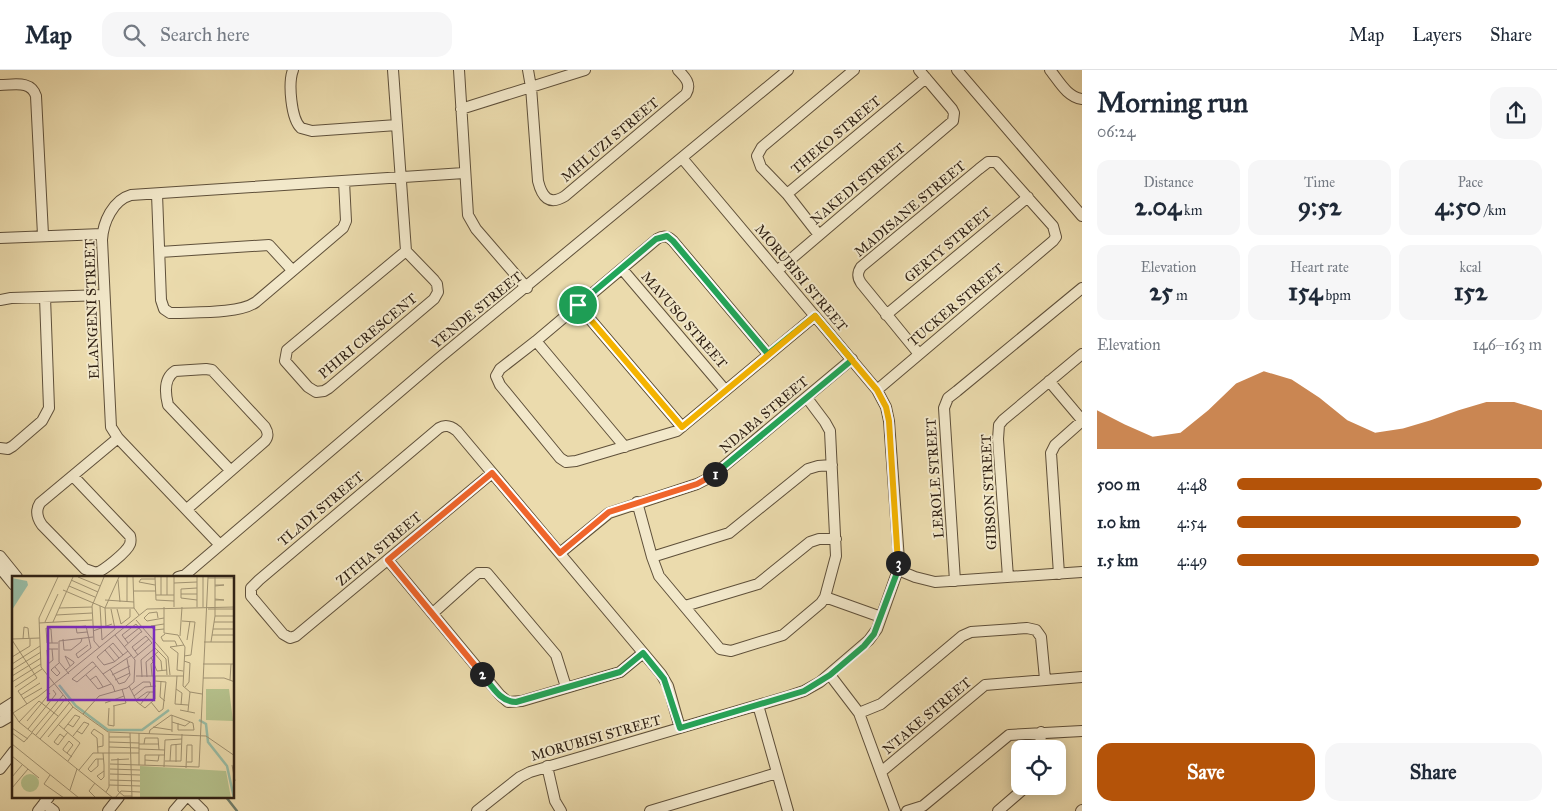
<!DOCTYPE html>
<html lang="en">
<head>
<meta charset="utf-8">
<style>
  body { margin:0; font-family:"IM FELL Great Primer",serif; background:#f6f6f7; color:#1f2937; height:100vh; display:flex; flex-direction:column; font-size:19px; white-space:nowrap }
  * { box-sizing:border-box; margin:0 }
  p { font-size:16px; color:#747a83 }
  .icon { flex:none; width:28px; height:28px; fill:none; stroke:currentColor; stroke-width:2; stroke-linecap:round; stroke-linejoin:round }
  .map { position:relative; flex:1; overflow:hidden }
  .drawer { display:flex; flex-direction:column; background:#fff; width:475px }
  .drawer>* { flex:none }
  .tools { position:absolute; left:1011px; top:670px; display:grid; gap:10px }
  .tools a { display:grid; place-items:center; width:55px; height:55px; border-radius:10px; background:#fff; box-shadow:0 2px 12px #0003; font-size:25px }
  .pin { position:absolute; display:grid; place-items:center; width:42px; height:42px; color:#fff; margin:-21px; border:2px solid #fff; border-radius:50%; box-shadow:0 1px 5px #0007 }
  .km { position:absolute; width:25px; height:25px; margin:-12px; border-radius:50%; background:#222; color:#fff; font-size:14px; line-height:25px; text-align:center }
  .round { display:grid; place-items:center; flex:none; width:52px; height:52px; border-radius:15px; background:#f6f6f7 }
  .headline { display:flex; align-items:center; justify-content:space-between; height:85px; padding:0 15px }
  h1 { font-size:28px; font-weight:700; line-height:38px }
  .figures { display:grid; grid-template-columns:repeat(3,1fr); gap:8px; height:85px; padding:5px 15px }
  .figures div { display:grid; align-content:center; border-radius:12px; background:#f6f6f7; text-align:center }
  .figures b { font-size:25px; font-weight:700 }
  .figures small { font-size:14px; font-weight:400 }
  .figures p { font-size:14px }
  .chart { height:140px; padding:10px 15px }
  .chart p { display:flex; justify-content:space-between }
  .chart svg { width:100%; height:90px; margin-top:5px; fill:#b45309; opacity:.7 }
  .action { display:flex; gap:10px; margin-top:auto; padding:10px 15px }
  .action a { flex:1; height:58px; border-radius:15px; background:#b45309; color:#fff; font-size:20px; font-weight:700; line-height:58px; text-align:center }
  .action a+a { background:#f6f6f7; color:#1f2937 }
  ul { padding:0 15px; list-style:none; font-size:16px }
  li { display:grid; grid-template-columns:80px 60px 1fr; align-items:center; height:38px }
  li i { height:12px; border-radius:6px; background:#b45309 }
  header { display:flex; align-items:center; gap:30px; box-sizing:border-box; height:70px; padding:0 25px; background:#fff; border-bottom:1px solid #e0e1e3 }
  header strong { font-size:24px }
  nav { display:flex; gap:28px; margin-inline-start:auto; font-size:18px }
  .search { width:350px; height:45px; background:#f6f6f7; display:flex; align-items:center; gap:12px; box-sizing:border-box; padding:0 18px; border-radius:15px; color:#747a83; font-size:19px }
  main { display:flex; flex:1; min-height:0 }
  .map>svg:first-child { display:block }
</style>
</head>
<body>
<header>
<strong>Map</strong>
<div class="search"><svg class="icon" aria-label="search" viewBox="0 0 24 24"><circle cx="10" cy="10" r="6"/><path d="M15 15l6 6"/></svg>Search here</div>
<nav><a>Map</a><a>Layers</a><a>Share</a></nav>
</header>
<main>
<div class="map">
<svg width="1082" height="741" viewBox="0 0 1082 741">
  <rect width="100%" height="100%" fill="#ebdbad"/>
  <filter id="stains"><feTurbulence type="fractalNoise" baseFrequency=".004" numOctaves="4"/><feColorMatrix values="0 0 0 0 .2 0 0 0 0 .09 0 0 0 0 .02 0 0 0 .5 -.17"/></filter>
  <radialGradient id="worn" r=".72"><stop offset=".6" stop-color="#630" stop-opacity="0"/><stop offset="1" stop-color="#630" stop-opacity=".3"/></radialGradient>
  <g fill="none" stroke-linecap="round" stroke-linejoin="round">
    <path stroke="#6f7e6b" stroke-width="2.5" d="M226,727L237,741"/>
    <g stroke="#5f503a" stroke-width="12">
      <path id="minor" d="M293,0C288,13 291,49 301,58L312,61L397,55
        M393,0L406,181L434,210L437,214L438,222L434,229L329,318L324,321L316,322L308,317L285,291L287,280L406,181
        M459,0L468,145L476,159L527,218
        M528,0L531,17L538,111C542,127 549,136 565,126L686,24C692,14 685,7 678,0
        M957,0L1082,146
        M1050,0C1059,11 1067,27 1082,29
        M0,15C14,15 31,10 36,26L43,165
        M461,39L585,0
        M157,124L161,230L164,239L170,243H174C196,242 239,244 256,232L343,158L346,151L344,111
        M787,124L926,8
        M819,165L787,124L761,97L757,86L762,77L854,0
        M0,168L102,164
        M160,182L269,175L292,200
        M622,199L725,320
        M777,201L953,51L954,43L952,39L919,0
        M0,230L11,228L104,225
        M578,235L682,357
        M886,245L1028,127
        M536,271L625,377
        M768,284L673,171C668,166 663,165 657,169L536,271L500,299L496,306L500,315L560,388L566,392L576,391L677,361L815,246
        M1049,311L1082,350
        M877,320L1053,171L1056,167L1053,156L996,92H988L979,99L861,197C857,203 857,207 861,213L919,284
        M0,378L8,379L13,376L42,351L49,338L45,227
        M492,403L296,566L290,568L283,564L251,526V518L259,510L439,358C446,354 451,356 457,361L661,604L668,616L680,658
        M73,406L130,466C131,470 131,471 130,474C127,482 103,501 96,503L85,499L42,455C37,448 35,441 40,433L118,368
        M637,432L652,487L659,506L720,579L731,581L783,565L821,533L825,527L836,486L830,361L825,352L807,328
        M187,439L265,371C269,366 268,362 265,357L212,300L206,299L175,301C164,308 165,323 168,335L230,400
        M220,475L118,368L111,357L102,170C103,152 113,130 131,125L464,103
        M560,483L609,443L697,414L711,407L852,289
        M0,486L17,507
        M652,487L729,463L808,399L818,396L832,395
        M388,490L500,625L508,632L522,631L620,602L643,583
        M0,498L14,515
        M898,500L915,507L935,512L1082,502
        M1059,504L1051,383L1055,375L1082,351
        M178,507L185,505L438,289L788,0
        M1008,507L998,369L999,355L1003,350L1082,284
        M955,511L944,338L948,328L957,321L1082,218
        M825,527L881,547
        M685,536L758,514L810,472L819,469H836
        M433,543L472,508L478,503H487L556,585L566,617
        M830,605L859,643L895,741
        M758,635L788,741
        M0,641L14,632
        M859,643L881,634L962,566L971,562L1027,558L1036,560L1041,567L1045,609
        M0,652L14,644
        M1040,679L1041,662
        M547,696L555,731L561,741
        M0,699L14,681
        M881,702L985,615L1082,607
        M189,727L203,741
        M44,733L54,741
        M38,741L49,727
        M108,741L119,727
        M174,741L186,727
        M477,741L520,707L530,702L789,626L804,621L820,612L869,570L877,559L898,500L899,490L889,351L886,337L877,320L682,88
        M650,741L777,703
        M907,741L923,736L1009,665L1082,661
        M998,741L1027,716
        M1081,741L1082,740"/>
    </g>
    <use href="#minor" stroke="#f2e8ca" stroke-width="10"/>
  </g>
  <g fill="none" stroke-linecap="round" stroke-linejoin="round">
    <g stroke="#fff" stroke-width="10">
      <path id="split-1" d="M578,235L656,169L667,166L673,171L768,284L815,246L852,290L715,404"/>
    </g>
    <g stroke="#fff" stroke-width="10">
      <path id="split-2" d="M482,604L388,490L492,403L560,483L609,442L697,414L715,404"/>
    </g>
    <g stroke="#fff" stroke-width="10">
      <path id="split-3" d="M482,604C492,616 500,632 516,632L620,602L643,583L664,609L680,658L804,621L830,605L864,576L874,564L898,500V493"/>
    </g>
    <g stroke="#fff" stroke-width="10">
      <path id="split-4" d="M578,235L682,357L815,246L877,320L886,337L889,351L898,493"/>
    </g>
    <use href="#split-1" stroke="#22a559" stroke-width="6"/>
    <use href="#split-2" stroke="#f0652b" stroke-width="6"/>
    <use href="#split-3" stroke="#22a559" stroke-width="6"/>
    <use href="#split-4" stroke="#f5b400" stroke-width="6"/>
  </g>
  <g text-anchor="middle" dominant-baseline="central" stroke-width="4" stroke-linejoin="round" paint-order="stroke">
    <g font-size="14" fill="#302114" stroke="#f2e8ca">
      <text transform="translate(836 65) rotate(-40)">THEKO STREET</text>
      <text transform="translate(610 70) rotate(-40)">MHLUZI STREET</text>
      <text transform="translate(858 114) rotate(-40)">NAKEDI STREET</text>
      <text transform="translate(910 139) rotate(-40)">MADISANE STREET</text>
      <text transform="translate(948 175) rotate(-40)">GERTY STREET</text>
      <text transform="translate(801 208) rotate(50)">MORUBISI STREET</text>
      <text transform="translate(956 235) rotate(-40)">TUCKER STREET</text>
      <text transform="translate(92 239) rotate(-92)">ELANGENI STREET</text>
      <text transform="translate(477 240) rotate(-39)">YENDE STREET</text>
      <text transform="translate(684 250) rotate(49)">MAVUSO STREET</text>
      <text transform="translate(368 266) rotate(-40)">PHIRI CRESCENT</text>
      <text transform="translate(764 345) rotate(-40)">NDABA STREET</text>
      <text transform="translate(935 408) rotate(-94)">LEROLE STREET</text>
      <text transform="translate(989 422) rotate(-93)">GIBSON STREET</text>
      <text transform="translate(321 439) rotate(-40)">TLADI STREET</text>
      <text transform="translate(379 479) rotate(-40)">ZITHA STREET</text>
      <text transform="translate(927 646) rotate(-40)">NTAKE STREET</text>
      <text transform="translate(596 668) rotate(-16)">MORUBISI STREET</text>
    </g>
  </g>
  <g transform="translate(12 506)">
    <rect width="222" height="222" fill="#ebdbad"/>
    <path d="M194,113H217L221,145L194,144ZM128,190L214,195L219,222H128ZM9 207a9 9 0 1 1 18 0a9 9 0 1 1-18 0Z" fill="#b5c18c"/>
    <path d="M0,2L15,5L16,9L0,34Z" fill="#99bca5"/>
    <path fill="none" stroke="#99bca5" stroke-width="2.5" d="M47,109L64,130L96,154H130L157,134M187,144L194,148L196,166L215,190L222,222"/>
    <path fill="none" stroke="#a09170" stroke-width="1" d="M46,1L27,42L29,91L61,131L96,156L194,160L223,180M66,1L88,10M115,1V26M121,1L122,32L127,39M143,1L144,24L162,25M149,1V19M155,1V19M162,1V31M185,1V31M191,1V31M196,2H223M143,3H129L127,6L143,9M59,4L86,16M106,4L108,26M162,7L185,6M203,9H212L203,10M57,10L83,21M185,12L169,13V22L185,24M51,14L93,32H122M122,15H144M169,18H185M144,19H162M203,23L212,24H203M93,24L122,26M88,30L90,64L103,53L99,33M152,31V57L166,59L173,71L171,110L178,116L190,118M47,32L80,31M105,33L109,48L118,41V33M196,33H223M44,39L80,37M203,40H223M146,42L145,36L137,37L132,42L135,45L152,42M124,44L156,81L158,99M170,45L183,46L179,79L172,80M33,46L46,18M41,46L61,1M202,46H223M27,47L80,44M152,48L139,50L142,54L152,53M94,51L93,32L107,1M201,53H223M81,55L100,48M75,56L65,57L64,51L74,50L79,72L66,82L64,78L76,69M153,58L149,61L151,65H163L165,70M200,59H223M168,60L170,31M0,63L28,62M11,63L12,51L16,52L17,62M51,63L52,74H59L69,66L70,62M113,63L127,52M0,64L25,102L6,115M175,64L178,45M192,66H223M199,66L203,40V1M40,67L39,53L34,52L35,67H46M97,70L107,82M112,71L129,56H130L124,48L110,59L116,67M88,72L82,65L80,30L92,1M40,73L41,84L36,88L35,74L36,73H46M93,74L103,86M123,75L137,63M143,78L149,85L150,95M111,79L101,67L85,81L92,89L102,86L116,75M0,81L18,70V63M139,81L145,95L155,94M122,82L140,67L134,60L120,71L126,79M172,85L178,87L177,106L173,111M0,88L28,70M191,88H223M84,90L65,106L60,103L80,86H81L101,110L103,116M43,91L48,97L45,100L39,94L40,93L47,87M98,93L107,108L113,106L118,99L115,83M0,94L29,76M54,94L62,87V86L53,80L58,90M171,95L165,94L166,77L158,71L172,69M57,98L47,86V65L81,61M91,98L120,79M74,99L86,113L99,108M100,99L118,90M0,100L29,82M124,100H171M140,100L139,88L142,85M165,100L163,128L176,129M130,101L129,84L143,72L154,83L155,99M135,101L134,86L147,75M191,102H212L223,106M78,104L84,100L91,111M103,104L118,97M218,104L219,88M143,105L154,106L151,133M149,105L148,121L153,125M0,106L29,88M117,110L125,126L133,132L143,123V100M3,111L30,93M164,113L170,117L169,129M120,114L131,106H138L139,111M6,115L15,128M9,119L28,107M27,120L135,33L223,31M122,120L133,111L144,110M11,123L30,112M124,124L135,116H143M139,126L147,136L151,133M93,127L112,120M128,129L138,116M101,130L114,127L110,113M97,132L96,149L102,150V130M168,134L183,137M176,135L178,116M1,137L7,146L101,222M1,137L27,120M71,138L87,120L115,112L122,106L123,84L103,59M15,145L38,117M7,146L27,125L46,140M160,146L173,150L178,146M47,149L68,167L56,185M141,151L160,154M0,152L16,163M16,153L44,118L41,114M52,153L63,139L68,141L61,151L56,148M20,156L51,119M160,156V139M0,157L12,166L20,157M118,157L120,222M127,157V189M137,158L138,154L159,139L181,147L182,154H166V147M24,159L54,122M61,160L72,146L77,148L70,158L65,155M36,161L61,131M52,161L48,158L42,166L46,169L52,161L56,156M97,161H118M28,163L58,126M97,166L127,167M0,168L67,222M127,168H147M132,168L133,162H146L147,174M86,171L91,170V159L82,153L79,157L85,162L86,177M97,171L127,172M127,173L153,174M55,177L61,169L57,165L51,173V174L60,181M91,177L92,189V201L89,204L85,200L92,195M0,180L27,202M106,182V215L112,220H120M86,183V190L79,196L76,193L83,184L84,183H92M99,184L117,183M133,184L146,185L147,179M153,185H169L170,158M158,185L159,169L169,168M164,186V168M98,188L187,191L196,1M133,189V179H153M220,189L223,205M152,191L153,164L170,163M174,192L175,169H180V186H175M98,193L128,194M67,194L81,177H127M98,198L128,199M38,199L32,208L52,222M0,201L10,189M98,204L128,205M83,207L77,215L84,222M97,209L128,210M0,212L16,193M58,214L65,193M94,216L97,211V157M103,222L109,215L128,216"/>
    <path fill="#7b2cbf" fill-opacity="0.15" stroke="#7b2cbf" stroke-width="2.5" d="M36,51H142V124H36Z"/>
    <rect width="222" height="222" fill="none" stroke="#302114" stroke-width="2.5"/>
  </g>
  <rect width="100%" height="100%" filter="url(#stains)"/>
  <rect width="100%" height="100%" fill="url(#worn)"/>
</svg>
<div class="tools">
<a><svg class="icon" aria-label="locate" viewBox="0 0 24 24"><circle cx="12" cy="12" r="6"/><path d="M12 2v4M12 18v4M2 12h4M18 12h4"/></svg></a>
</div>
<div class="pin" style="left:578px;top:235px;background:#1e9e55"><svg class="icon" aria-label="arrive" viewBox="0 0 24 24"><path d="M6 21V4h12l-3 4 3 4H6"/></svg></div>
<b class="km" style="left:715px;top:404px">1</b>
<b class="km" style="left:482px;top:604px">2</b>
<b class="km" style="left:898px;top:493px">3</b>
</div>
<section class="drawer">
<div class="headline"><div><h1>Morning run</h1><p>06:24</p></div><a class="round"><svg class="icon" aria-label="share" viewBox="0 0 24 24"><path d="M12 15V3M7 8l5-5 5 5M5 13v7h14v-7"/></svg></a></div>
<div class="figures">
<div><p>Distance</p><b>2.04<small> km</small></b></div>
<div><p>Time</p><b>9:52</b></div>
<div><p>Pace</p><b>4:50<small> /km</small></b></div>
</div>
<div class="figures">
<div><p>Elevation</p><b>25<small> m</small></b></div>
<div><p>Heart rate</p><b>154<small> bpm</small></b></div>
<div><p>kcal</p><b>152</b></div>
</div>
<div class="chart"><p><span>Elevation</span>146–163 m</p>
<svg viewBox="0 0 160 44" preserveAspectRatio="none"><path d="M0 44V25L10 32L20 38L30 36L40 25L50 12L60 6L70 10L80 19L90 30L100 36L110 34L120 30L130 25L140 21L150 21L160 25V44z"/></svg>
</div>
<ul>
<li><b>500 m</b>4:48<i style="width:100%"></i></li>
<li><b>1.0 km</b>4:54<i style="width:93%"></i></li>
<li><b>1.5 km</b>4:49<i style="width:99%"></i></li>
</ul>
<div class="action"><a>Save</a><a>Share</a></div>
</section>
</main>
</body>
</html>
